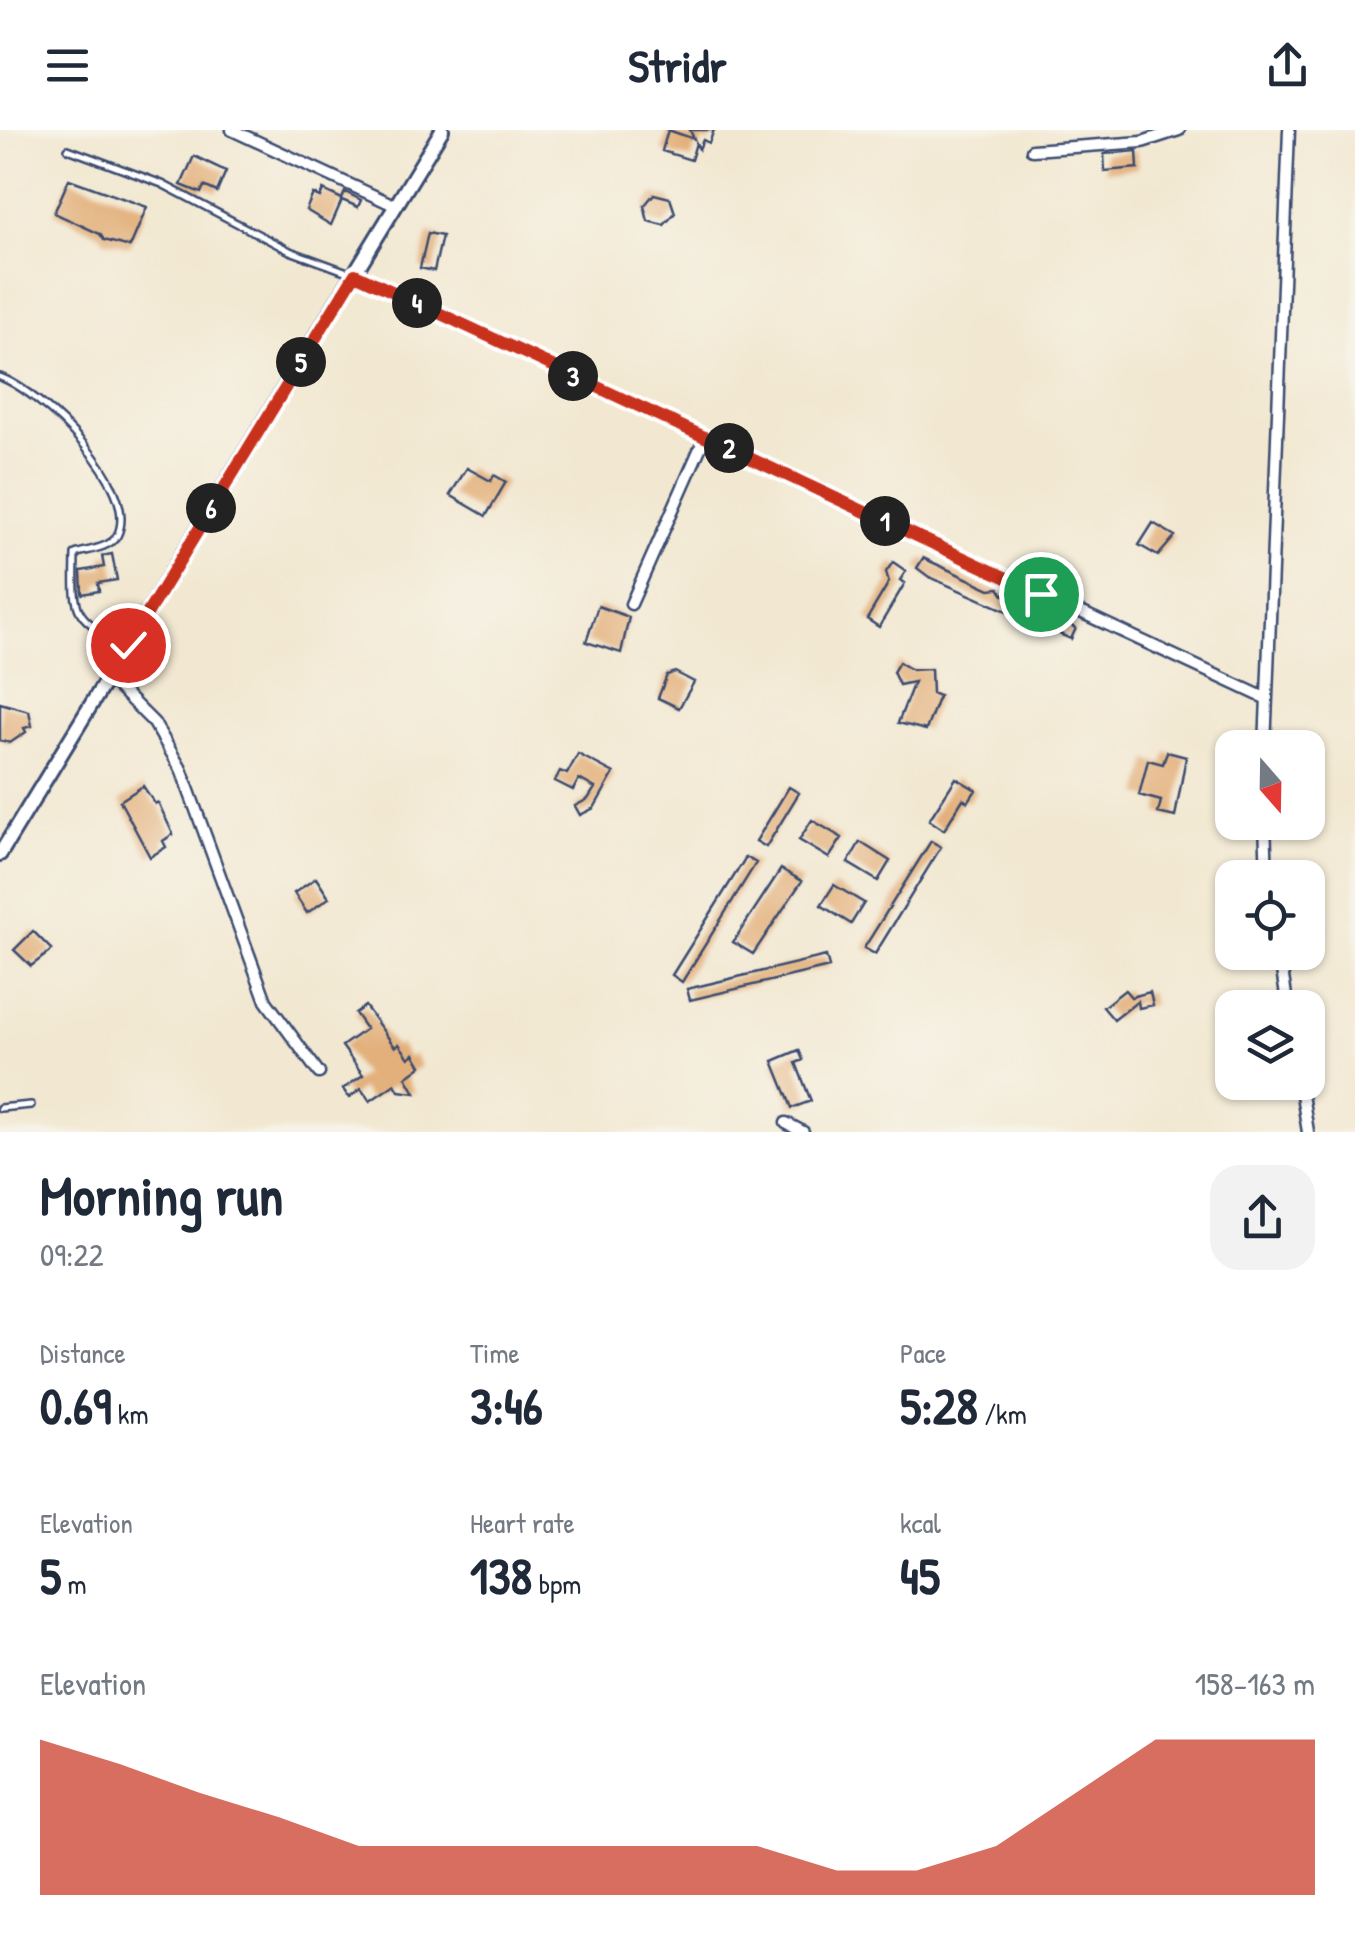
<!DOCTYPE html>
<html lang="en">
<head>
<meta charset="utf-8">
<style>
  body { margin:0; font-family:"Patrick Hand",sans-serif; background:#f2f2f3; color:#1f2937; height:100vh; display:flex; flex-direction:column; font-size:38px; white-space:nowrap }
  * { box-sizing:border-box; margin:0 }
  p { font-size:32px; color:#747a83 }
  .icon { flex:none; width:55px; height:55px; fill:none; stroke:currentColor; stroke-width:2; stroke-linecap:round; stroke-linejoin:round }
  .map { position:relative; height:1002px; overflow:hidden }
  .details { display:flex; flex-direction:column; background:#fff; flex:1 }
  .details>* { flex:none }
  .needle { width:65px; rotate:160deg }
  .tools { position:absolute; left:1215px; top:600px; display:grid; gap:20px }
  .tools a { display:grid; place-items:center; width:110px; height:110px; border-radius:20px; background:#fff; box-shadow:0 2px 8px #0004; font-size:50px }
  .pin { position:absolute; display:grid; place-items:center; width:85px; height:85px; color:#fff; margin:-42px; border:5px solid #fff; border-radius:50%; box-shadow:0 2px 10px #0007 }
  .km { position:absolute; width:50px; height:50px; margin:-25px; border-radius:50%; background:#222; color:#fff; font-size:28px; line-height:50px; text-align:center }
  .round { display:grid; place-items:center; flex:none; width:105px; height:105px; border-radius:30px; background:#f2f2f3 }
  .head { display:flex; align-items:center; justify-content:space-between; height:170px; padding:0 40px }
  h1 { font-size:55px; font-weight:800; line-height:75px }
  .stats { display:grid; grid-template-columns:repeat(3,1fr); gap:15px; height:170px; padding:10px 40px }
  .stats div { display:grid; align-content:center }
  .stats b { font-size:50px; font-weight:800 }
  .stats small { font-size:28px; font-weight:400 }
  .stats p { font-size:28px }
  .chart { height:280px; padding:20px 40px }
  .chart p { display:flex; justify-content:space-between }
  .chart svg { width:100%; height:180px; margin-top:10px; fill:#c8321e; opacity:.7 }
  header { display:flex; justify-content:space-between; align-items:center; height:130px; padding:0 40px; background:#fff; font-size:45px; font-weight:800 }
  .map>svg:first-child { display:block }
</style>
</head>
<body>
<header><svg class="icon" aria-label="menu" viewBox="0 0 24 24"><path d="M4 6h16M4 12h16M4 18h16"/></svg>Stridr<svg class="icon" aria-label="share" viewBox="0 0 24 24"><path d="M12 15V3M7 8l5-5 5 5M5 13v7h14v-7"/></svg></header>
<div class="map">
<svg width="1355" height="1002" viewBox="0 0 1355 1002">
  <rect width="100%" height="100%" fill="#f7f3e8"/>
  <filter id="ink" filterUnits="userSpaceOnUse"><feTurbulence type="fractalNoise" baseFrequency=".01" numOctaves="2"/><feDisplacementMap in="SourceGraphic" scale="20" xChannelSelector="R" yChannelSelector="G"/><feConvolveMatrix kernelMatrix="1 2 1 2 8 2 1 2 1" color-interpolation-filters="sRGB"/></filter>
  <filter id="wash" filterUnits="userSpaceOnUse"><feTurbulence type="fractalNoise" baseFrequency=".0048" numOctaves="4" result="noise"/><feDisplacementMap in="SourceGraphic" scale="40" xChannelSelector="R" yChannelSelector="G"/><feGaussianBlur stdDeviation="2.25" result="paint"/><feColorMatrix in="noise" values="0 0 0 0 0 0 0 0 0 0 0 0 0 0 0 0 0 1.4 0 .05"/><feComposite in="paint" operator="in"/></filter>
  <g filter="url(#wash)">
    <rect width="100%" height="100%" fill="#f2e8d1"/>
    <g id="blocks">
      <path fill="#e3b07c" d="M668,0L694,9L690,0H714L709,13L703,10L699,19L696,13L691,30L662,21Z
        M1137,21L1138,38L1105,41L1104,24Z
        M194,26L226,41L217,62L204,56L201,63L181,55Z
        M69,49L147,77L130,117L104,110L100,104L54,83Z
        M323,60L342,69L345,62L361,70L358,77L342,70L331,95L306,80L313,64L320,67Z
        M654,64L670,68L675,83L664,95L648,91L644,76Z
        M428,103L442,106L434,141L420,138Z
        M467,338L491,351L494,345L506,352L486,386L450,365Z
        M1153,393L1175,406L1158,426L1139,415Z
        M112,424L117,450L98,453L99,461L82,464L81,441L104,437L102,426Z
        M923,428L990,459L999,458L1004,465L1076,498L1071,509L929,447L917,438Z
        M893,432L906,441L900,450L905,453L879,497L867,489L889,452L886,442Z
        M598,476L629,487L621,523L586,512Z
        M899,532L912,540L931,539L932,563L939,566L926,600L898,593L914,552L899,555L893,542Z
        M675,542L694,552L679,578L658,568L667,545Z
        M0,573L29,581L32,596L24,598L26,602L10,613L0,610Z
        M1167,622L1186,627L1175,687L1158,683L1161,671L1139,665L1148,630L1163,634Z
        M578,624L614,643L594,678L580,685L575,676L588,669L595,658L579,649L573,660L555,651L560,641L567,644Z
        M956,648L976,660L968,672L963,669L944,700L929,690Z
        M143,656L155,674L158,672L173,704L163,711L166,717L150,727L120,671Z
        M789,657L799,663L766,717L756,711Z
        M812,690L842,708L829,728L799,710Z
        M931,711L941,717L875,824L864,818Z
        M860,712L890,731L878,751L848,733Z
        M746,727L756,733L682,852L672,845Z
        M781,739L802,751L753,824L733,812Z
        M316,748L329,768L307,783L294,763Z
        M834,755L864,773L851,794L821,775Z
        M33,801L52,820L31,836L14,820Z
        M826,826L829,837L690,870L687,859Z
        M1125,860L1131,867L1150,862L1153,875L1139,878L1138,871L1114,890L1103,877Z
        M365,876L395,917L399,914L409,928L414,924L421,936L406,947L415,963L399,961L395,954L370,971L361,959L349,968L343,959L363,945L342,916L366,899L355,883Z
        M799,920L803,930L796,933L811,971L792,978L773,931Z"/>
    </g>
  </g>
  <g filter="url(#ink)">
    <use href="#blocks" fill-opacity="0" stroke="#3b4b6f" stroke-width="2.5"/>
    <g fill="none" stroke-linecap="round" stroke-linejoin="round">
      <g stroke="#3b4b6f" stroke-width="10">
        <path id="service" d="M68,19L162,54L290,121L353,144
          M0,247C41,262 142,357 117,406C110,418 87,420 75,424C74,483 71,487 126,514
          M0,978L31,975"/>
      </g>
      <g stroke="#3b4b6f" stroke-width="15">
        <path id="minor" d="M232,0L396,76
          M1032,20L1142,12L1179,0
          M355,144L1265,568
          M631,474L705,307
          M108,547L154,593L181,639L266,871L319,943
          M1265,618L1289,0
          M1265,692L1267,748
          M1279,822L1288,878
          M1300,952L1308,1002
          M786,993L803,1002"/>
      </g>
      <g stroke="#3b4b6f" stroke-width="18">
        <path id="tertiary" d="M0,724L442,0"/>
      </g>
      <use href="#service" stroke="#fff" stroke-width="5"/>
      <use href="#minor" stroke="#fff" stroke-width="10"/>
      <use href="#tertiary" stroke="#fff" stroke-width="12"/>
    </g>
  </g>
  <g fill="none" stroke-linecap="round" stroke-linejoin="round" filter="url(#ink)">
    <g stroke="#fff" stroke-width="20">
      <path id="route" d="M128,515L355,144L1041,464"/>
    </g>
    <use href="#route" stroke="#c8321e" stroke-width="12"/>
  </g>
</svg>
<div class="tools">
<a><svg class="needle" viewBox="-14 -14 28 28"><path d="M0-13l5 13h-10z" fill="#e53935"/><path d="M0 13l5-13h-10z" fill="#747a83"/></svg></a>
<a><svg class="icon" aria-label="locate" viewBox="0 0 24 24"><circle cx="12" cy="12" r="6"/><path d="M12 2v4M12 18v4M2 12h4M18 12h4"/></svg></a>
<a><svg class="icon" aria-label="layers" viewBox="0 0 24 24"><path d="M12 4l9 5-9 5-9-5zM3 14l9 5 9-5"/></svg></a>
</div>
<div class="pin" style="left:1041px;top:464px;background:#1e9e55"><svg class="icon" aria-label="arrive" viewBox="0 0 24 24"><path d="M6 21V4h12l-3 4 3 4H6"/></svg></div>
<div class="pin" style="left:128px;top:515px;background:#d93025"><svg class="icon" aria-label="check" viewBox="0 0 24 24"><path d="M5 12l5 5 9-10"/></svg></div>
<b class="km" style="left:885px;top:391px">1</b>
<b class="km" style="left:729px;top:318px">2</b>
<b class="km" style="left:573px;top:246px">3</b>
<b class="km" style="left:417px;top:173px">4</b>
<b class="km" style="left:301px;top:232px">5</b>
<b class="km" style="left:211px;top:378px">6</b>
</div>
<section class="details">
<div class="head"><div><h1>Morning run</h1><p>09:22</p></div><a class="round"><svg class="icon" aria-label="share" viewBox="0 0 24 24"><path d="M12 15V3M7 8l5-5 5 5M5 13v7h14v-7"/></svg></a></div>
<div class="stats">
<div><p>Distance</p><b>0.69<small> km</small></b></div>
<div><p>Time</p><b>3:46</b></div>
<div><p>Pace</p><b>5:28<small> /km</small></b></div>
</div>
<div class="stats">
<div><p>Elevation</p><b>5<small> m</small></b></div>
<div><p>Heart rate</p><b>138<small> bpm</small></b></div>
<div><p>kcal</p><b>45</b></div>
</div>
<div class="chart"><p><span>Elevation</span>158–163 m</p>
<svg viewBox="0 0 160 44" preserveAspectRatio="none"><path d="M0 44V6L10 12L20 19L30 25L40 32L50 32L60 32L70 32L80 32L90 32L100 38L110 38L120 32L130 19L140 6L150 6L160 6V44z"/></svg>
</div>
</section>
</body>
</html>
